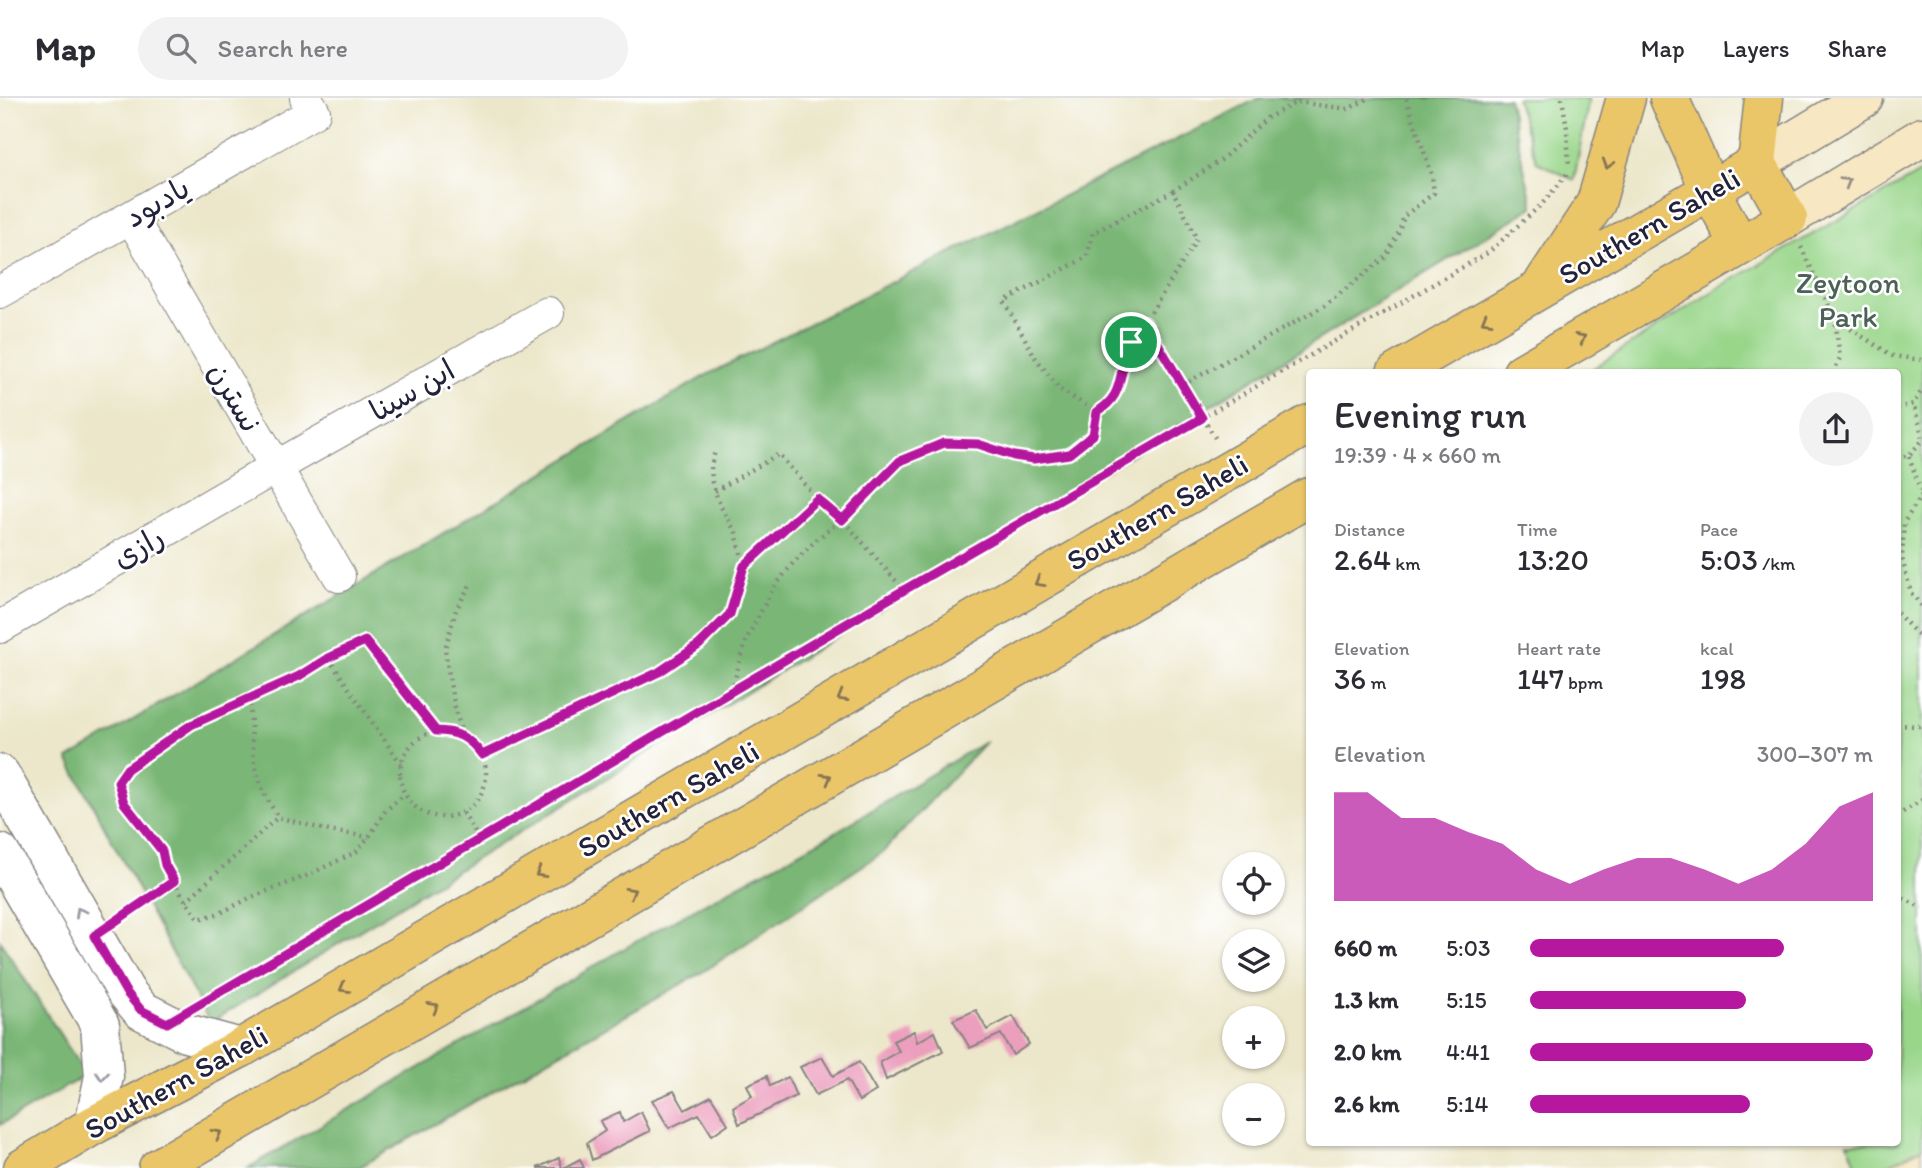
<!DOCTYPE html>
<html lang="en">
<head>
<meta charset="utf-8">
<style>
  body { margin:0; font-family:Itim,"Playpen Sans Arabic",sans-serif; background:#f2f2f3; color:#2b2b33; height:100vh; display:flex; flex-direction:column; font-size:26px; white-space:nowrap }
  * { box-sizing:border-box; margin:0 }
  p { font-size:23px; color:#7c7c81 }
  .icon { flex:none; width:38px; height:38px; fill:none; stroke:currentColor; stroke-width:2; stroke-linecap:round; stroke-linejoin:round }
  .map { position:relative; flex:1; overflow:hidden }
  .side { position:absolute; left:1306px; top:271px; width:595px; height:777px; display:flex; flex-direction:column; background:#fff; border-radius:7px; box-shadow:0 2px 5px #0004 }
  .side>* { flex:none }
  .buttons { position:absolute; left:1222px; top:754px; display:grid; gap:14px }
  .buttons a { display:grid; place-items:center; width:63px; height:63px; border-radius:50%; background:#fff; box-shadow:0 2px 5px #0004; font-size:35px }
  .pin { position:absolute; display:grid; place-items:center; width:60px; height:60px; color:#fff; margin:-30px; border:4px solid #fff; border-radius:50%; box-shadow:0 2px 7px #0007 }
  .round { display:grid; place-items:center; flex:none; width:74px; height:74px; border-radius:37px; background:#f2f2f3 }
  .headline { display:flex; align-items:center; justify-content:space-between; height:119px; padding:0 28px }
  h1 { font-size:38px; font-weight:600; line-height:52px }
  .stats { display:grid; grid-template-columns:repeat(3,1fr); gap:10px; height:119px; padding:7px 28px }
  .stats div { display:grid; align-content:center }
  .stats b { font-size:30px; font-weight:600 }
  .stats small { font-size:19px; font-weight:400 }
  .stats p { font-size:19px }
  .chart { height:196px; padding:14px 28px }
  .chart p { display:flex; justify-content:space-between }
  .chart svg { width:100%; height:126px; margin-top:7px; fill:#b5179e; opacity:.7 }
  ul { padding:0 28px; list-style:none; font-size:23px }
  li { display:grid; grid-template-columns:112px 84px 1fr; align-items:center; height:52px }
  li i { height:18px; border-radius:9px; background:#b5179e }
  header { display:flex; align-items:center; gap:42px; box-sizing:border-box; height:98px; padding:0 35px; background:#fff; border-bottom:2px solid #e1e1e2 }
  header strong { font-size:33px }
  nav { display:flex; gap:38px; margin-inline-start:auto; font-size:24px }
  .search { width:490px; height:63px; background:#f2f2f3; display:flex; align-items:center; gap:18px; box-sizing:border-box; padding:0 24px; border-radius:38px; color:#7c7c81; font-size:26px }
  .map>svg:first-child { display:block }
</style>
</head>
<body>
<header>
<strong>Map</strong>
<div class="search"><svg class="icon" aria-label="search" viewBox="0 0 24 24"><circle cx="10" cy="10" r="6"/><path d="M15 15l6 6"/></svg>Search here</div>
<nav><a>Map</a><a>Layers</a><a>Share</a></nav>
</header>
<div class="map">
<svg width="1922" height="1070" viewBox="0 0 1922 1070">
  <rect width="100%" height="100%" fill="#fff"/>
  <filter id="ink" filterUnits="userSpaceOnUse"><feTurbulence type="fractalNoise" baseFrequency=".0143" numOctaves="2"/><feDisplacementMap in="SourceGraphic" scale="14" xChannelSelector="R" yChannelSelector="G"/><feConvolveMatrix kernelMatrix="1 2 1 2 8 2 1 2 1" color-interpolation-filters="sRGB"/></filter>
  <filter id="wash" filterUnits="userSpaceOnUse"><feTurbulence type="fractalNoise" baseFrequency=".00686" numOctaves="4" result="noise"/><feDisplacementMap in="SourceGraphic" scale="28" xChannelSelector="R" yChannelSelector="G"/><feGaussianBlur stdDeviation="1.57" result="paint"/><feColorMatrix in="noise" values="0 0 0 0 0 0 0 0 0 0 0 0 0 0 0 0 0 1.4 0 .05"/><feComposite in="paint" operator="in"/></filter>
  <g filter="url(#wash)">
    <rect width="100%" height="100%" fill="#ece7ca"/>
    <path fill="#99d68a" stroke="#5e7c62" stroke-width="2" d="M1516,0H1589L1574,82L1537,64Z
      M1922,74V1050L1882,1070H1858L1848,1045H1897V275H1586L1718,190Z"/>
    <path fill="#7ab776" stroke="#4e6c58" stroke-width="2" d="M1259,0H1508L1533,109L210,925L68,661L703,279Z
      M986,643L883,754L706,872L358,1070H248L656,832L829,738Z
      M0,843L86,977L0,1027Z"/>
    <path fill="#eeda9e" stroke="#887e6c" stroke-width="2" d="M1922,1050V1070H1882Z"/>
    <g id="blocks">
      <path fill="#ec9fbd" d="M976,912L987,932L1013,918L1029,946L1013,957L1001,936L970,950L953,922Z
        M914,933L917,944L935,934L943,953L886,982L880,964L899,953L893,943Z
        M822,959L833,978L859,964L876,993L859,1003L847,982L816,997L800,969Z
        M767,978L770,988L788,979L796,998L739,1026L733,1009L752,998L747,987Z
        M674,993L685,1012L711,998L728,1026L712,1037L699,1016L669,1030L652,1002Z
        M620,1014L623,1024L641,1014L650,1033L592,1062L587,1045L605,1033L600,1023Z
        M559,1060L562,1070H537Z
        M580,1061L584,1070H563Z"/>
    </g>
  </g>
  <g filter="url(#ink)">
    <use href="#blocks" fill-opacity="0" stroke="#878482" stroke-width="2"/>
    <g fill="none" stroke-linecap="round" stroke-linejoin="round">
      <g stroke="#878482" stroke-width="34">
        <path id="minor" d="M131,119L339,478
          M0,194L314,14L306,0
          M0,529L276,369L548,215"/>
      </g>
      <g stroke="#878482" stroke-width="41">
        <path id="tertiary" d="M0,676L126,894L141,912L186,935L241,950
          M0,755L100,927L104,978L94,1027"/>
      </g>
      <g stroke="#878482" stroke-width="41">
        <path id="secondary" d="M1757,65L1864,0
          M1788,120L1922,39"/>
      </g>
      <g stroke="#878482" stroke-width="41">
        <path id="primary" d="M1669,0L1710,92L1740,148
          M1544,184L1596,105L1626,0
          M1396,275L1757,65
          M1522,275L1703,170L1788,120L1757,65L1764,0
          M23,1070L94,1027L241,950L1309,326
          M158,1070L1309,399"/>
      </g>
      <path stroke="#878482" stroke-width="4.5" stroke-dasharray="2 5" stroke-linecap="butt" d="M1562,0L1567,30L1569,69
        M1173,93L1221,62L1267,20L1297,4L1348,11L1369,0
        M1801,149L1835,221L1893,258L1922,262
        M1833,275L1840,260L1835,221
        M1183,287L1324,208L1386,159L1399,134L1404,118L1434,95L1432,78L1406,0
        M1897,310L1913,306L1922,292
        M1097,314C1122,298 1117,285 1126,260C1130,247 1137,236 1144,225
        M1909,358L1922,397
        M1897,360L1909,357L1922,343L1920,328L1913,306
        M715,393L779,356L817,401L744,468
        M1922,397L1904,424L1902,460L1911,495L1922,508
        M817,401L842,421L904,492
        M1897,515L1915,534L1922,539
        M328,560L365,543L436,633
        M732,592L739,566L747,540L773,491L793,465L816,442L842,421L900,363L944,345L978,346L1014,358L1034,361L1069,356L1093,337L1097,314L1059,291L1035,259L1004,203L1087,159L1093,135L1173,93L1197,141L1145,224L1217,343
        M250,600C251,628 251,668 264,694C268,703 273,711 278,719L329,733L369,739
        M1897,627L1919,628L1922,626
        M400 676a43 43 0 1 1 86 0a43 43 0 1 1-86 0Z
        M462,637L452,597L445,551L456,512L471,485
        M482,657L659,574L699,547L730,516L744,468L736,435L720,407L712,385L711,368L715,353
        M401,666L328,560L299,578L191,627L127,671L118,684L124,705L162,753L165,767L179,793L199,821L220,815L252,799L306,778L356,754L369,739L386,712L404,697
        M463,715L479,741
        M1897,718L1922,702
        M1897,797L1922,810
        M186,803L278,719
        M120,821L174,783
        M204,904L904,492L1489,154L1543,105L1567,76"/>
      <use href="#minor" stroke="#fff" stroke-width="32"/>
      <use href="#tertiary" stroke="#fff" stroke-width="38"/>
      <use href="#secondary" stroke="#f7e8c3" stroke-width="38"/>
      <use href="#primary" stroke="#ebc669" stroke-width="38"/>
    </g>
    <defs><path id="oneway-chevron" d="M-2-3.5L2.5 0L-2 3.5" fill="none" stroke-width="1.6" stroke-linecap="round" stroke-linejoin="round" transform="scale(1.75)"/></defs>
    <g stroke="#867452">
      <use href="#oneway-chevron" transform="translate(1608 66) rotate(107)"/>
      <use href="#oneway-chevron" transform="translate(1486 222) rotate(150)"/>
      <use href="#oneway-chevron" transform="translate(1581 240) rotate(-30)"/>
      <use href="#oneway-chevron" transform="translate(1039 484) rotate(150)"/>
      <use href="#oneway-chevron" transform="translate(842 599) rotate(150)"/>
      <use href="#oneway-chevron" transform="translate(827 680) rotate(-30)"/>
      <use href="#oneway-chevron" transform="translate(540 775) rotate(150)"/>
      <use href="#oneway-chevron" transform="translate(631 794) rotate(-30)"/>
      <use href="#oneway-chevron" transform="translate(344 890) rotate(150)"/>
      <use href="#oneway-chevron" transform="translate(434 909) rotate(-30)"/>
      <use href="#oneway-chevron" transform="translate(217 1036) rotate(-30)"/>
    </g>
    <use stroke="#978f86" href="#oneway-chevron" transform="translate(1846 84) rotate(-31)"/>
    <g stroke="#9c9ca7">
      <use href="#oneway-chevron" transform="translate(80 814) rotate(-120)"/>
      <use href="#oneway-chevron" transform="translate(102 978) rotate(94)"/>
    </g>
  </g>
  <g fill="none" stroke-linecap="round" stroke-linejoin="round" filter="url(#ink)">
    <g stroke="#fff" stroke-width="14">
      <path id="route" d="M1145,224L1202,320L904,492L167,925L141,912L126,894L94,838L174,783L165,767L162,753L124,705L118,684L127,671L191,627L299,578L328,560L365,543L436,633C457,633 470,640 482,657L659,574L699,547L730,516L744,468L817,401L842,422L900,363L944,345L978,346L1014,358L1034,361L1069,356L1093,337L1097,314C1122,298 1117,285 1126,260C1130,246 1137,236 1145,224Z"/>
    </g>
    <use href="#route" stroke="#b5179e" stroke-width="9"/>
  </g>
  <g text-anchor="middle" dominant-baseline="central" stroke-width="5" stroke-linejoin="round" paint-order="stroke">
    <g font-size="30" fill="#22223b" stroke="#fff">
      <text transform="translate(157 104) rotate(-30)">یادبود</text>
      <text transform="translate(1649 128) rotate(-30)">Southern Saheli</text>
      <text transform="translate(412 292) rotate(-30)">ابن سینا</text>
      <text transform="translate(235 299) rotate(60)">نسترن</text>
      <text transform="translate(1157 414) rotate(-30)">Southern Saheli</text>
      <text transform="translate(138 449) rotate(-30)">رازی</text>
      <text transform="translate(668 701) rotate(-30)">Southern Saheli</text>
      <text transform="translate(176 984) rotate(-29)">Southern Saheli</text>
    </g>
    <g font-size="30" fill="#4c6157" stroke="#fff">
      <text x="1848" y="184">Zeytoon<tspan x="1848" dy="34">Park</tspan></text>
    </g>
  </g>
</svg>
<div class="buttons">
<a><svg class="icon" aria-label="locate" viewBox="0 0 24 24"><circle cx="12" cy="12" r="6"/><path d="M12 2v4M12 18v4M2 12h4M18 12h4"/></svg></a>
<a><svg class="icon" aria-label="layers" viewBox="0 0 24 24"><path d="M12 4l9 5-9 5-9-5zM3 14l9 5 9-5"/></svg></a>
<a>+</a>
<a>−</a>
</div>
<div class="pin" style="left:1131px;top:244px;background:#1e9e55"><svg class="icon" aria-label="arrive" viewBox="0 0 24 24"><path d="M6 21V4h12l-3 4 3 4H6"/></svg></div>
<section class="side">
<div class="headline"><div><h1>Evening run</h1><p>19:39 · 4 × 660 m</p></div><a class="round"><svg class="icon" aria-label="share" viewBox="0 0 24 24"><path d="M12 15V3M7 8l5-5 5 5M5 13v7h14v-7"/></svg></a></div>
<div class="stats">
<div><p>Distance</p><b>2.64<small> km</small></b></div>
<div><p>Time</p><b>13:20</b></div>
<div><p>Pace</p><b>5:03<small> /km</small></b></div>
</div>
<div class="stats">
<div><p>Elevation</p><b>36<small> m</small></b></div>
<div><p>Heart rate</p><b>147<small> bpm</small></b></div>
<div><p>kcal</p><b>198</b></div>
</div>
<div class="chart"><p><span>Elevation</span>300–307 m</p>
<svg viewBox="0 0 160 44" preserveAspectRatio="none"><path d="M0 44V6L10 6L20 15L30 15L40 20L50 24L60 33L70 38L80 33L90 29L100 29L110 33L120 38L130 33L140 24L150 11L160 6V44z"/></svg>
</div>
<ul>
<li><b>660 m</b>5:03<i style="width:74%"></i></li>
<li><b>1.3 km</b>5:15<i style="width:63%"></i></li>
<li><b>2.0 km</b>4:41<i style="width:100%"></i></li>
<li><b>2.6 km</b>5:14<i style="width:64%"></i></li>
</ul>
</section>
</div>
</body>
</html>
